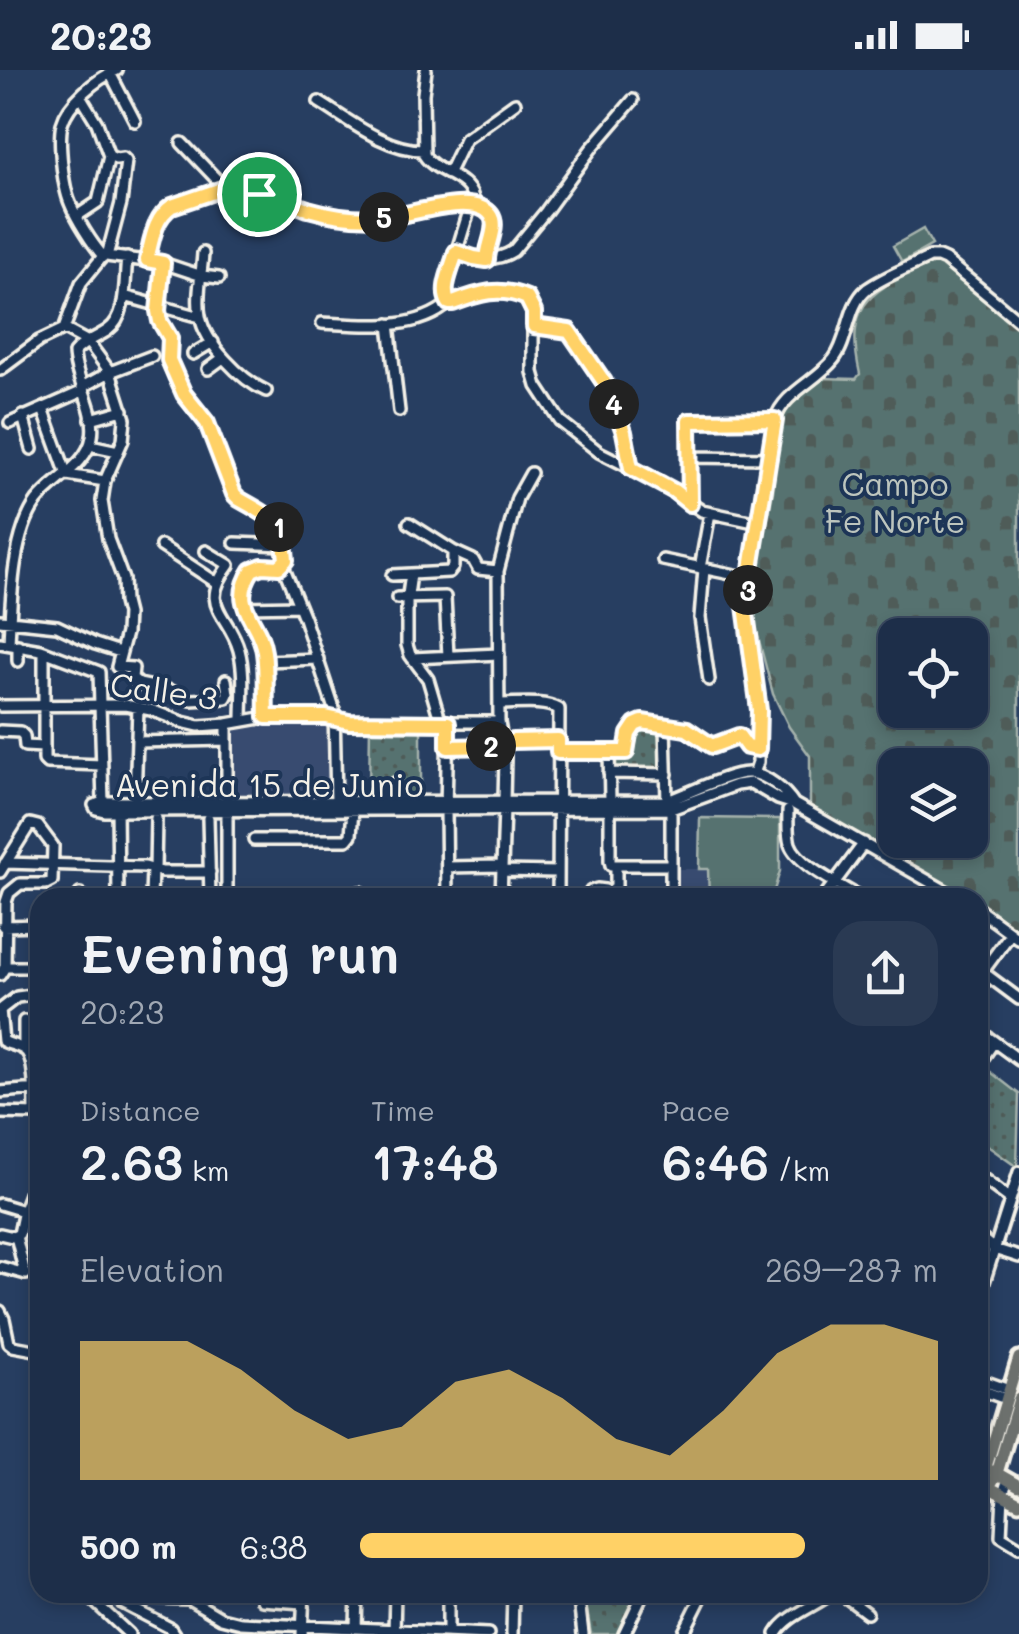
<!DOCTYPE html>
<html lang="en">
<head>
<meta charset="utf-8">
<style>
  body { margin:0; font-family:Mali,sans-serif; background:#2a3a53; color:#f1f3f6; height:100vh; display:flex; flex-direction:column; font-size:38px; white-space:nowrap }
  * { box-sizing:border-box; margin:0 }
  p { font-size:32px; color:#a0a8b4 }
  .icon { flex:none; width:55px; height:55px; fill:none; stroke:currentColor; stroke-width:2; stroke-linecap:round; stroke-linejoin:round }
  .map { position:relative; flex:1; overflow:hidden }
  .side { position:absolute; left:30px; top:818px; width:958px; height:715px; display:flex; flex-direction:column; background:#1d2e49; border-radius:30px; box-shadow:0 5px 15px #0003,0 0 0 2px #3b4a61 }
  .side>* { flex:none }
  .tools { position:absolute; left:878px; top:548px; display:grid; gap:20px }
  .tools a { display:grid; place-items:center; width:110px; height:110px; border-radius:20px; background:#1d2e49; box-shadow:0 5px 15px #0003,0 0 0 2px #3b4a61; font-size:50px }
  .pin { position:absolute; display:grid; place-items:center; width:85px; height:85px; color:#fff; margin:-42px; border:5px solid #fff; border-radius:50%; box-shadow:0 2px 10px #0007 }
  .km { position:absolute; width:50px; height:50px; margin:-25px; border-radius:50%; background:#222; color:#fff; font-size:28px; line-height:50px; text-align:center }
  .round { display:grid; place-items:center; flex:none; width:105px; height:105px; border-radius:30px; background:#2a3a53 }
  .headline { display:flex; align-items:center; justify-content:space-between; height:170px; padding:0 50px }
  h1 { font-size:55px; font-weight:600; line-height:75px }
  .stats { display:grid; grid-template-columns:repeat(3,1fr); gap:15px; height:170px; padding:10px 50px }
  .stats div { display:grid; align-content:center }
  .stats b { font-size:50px; font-weight:600 }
  .stats small { font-size:28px; font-weight:400 }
  .stats p { font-size:28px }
  .chart { height:280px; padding:20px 50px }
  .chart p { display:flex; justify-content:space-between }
  .chart svg { width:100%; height:180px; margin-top:10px; fill:#ffd166; opacity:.7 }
  ul { padding:0 50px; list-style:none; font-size:32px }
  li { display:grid; grid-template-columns:160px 120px 1fr; align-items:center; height:75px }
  li i { height:25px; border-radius:12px; background:#ffd166 }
  .status { display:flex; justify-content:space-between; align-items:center; height:70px; padding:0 50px; background:#1d2e49; direction:ltr }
  .status svg { height:28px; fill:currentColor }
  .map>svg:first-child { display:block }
</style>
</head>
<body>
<div class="status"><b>20:23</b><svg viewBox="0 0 49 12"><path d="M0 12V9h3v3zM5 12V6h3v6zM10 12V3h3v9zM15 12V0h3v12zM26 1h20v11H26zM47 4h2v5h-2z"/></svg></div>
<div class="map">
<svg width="1019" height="1564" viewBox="0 0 1019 1564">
  <defs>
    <pattern id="cemetery-stones" width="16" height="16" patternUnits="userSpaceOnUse" patternTransform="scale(2.5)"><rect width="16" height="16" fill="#567270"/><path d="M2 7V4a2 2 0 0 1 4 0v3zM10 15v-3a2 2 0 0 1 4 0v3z" fill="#4f5b59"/></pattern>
    <pattern id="park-dots" width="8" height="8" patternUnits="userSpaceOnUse" patternTransform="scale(2.5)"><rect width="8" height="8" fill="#567270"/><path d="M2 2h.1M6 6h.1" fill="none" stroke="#4f5b59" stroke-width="1.8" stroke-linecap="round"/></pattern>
  </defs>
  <rect width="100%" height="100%" fill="#273e61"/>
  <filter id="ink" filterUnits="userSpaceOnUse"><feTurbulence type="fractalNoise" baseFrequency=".01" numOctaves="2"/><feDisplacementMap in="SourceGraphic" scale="20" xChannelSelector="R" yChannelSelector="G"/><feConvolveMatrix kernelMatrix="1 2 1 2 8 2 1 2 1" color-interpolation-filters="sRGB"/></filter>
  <g filter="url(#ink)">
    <path fill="#374c6f" d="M268,651L331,652V725L231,726L230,658Z
      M677,799H708L709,827H677Z"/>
    <path fill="url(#cemetery-stones)" stroke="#a5b2ac" stroke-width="2.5" fill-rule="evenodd" d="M933,190L940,191L1019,256V862L978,834V828L968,827L810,738V686L789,657L773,624L751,540L773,421L779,359L787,338L821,308L856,309L860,304C843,228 874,222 933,190ZM895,565H970V640H895ZM895,695H970V770H895Z"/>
    <path fill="url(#park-dots)" stroke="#a5b2ac" stroke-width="2.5" d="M370,653L421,654V725H369Z
      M635,657L663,658L664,700L613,701V684H629L630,665Z
      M983,996L1019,1024L1017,1097L978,1069V1003Z
      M584,1523V1522L638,1523L619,1564H591Z"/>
    <path fill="#567270" stroke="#a5b2ac" stroke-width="2.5" d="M923,159L932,175L902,192L893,176Z
      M700,748L780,749V801L772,827H709L708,799H699Z"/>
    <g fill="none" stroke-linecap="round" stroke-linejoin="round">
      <g stroke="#f4f1e8" stroke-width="16">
        <path id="minor" d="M426,0L423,24L424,85C436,104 467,105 473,128L447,213L445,226L449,233C482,227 492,213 527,228L533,242V302L537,316L560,351L599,382L655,410L702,441L759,453
          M110,3L135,51
          M81,27L97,53L109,86L116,89L123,88L126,91L121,133L107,186
          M319,32C350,51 386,80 423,80
          M182,73L222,115L237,123L270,126L320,142L358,148L392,147L458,134H473L488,141L495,153L487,178V189
          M448,104L465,69L515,33
          M77,146L98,132L109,86
          M455,182C476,189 494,193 513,181L546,141L591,79L633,30
          M203,183C202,203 196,227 200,246C205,274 241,310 266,321
          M106,186L163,193L202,206L219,208
          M147,190C152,170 154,148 172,136L225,118
          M163,193L158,241L160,251L170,269L169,290L175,307L190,333L207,353L234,424L279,457L285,490L279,497
          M124,226L200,247
          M322,253C363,255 416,262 449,233
          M389,254L399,341
          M534,256L564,260L573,265L611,326L624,362L631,397
          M64,259L88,272L110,302L125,349L123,370L105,411L102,431L108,469L123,509L124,532L127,544L126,563L117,597L133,598L132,608L139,614L168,620L191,630L226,628L228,624L226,610
          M193,284L213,272
          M208,299L223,288
          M0,300L39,271L64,259L81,213L103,186C92,174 76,148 70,133C63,117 58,71 62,54C68,32 96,9 117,0
          M82,317L110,302L152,286
          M43,339L67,405
          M23,346L32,379
          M91,349L123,340
          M10,353L83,321
          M90,375L118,381
          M689,387L770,388
          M67,405L105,411
          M690,434L689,351L775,350
          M409,453L453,481L473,490L478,499L498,501
          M235,473L284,475
          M161,476L217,513
          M206,481L229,495C197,537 229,543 239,580C245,602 242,629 242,651
          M663,490L750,508
          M700,498L710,443
          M704,499L700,548L709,610
          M411,504L407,532V575L410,585L428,609L441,653
          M392,505L449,502L453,497V481
          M397,528L445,527L448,586
          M244,537L299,536
          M0,550L57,556L95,574L120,582
          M0,573L41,580L99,602L103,732
          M9,574C11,531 12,465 37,431C54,409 87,396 92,367C97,339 75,311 74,283C82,272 97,268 108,260C128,246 124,210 127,188
          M44,581V690L47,693L102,695
          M412,588L499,584
          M18,591V575
          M265,591L318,589
          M499,634C518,634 543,630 559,639L558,828
          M0,636L125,635L151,640L182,652L199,656L227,654L266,647H326L349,652H499
          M266,647C265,626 268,601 264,580C258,548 233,540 250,503C258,494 275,493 285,501L304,548L334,639L336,732
          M665,655L667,731L671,739V828
          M0,661L20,662L24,666L25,676L43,677
          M137,672L227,670
          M448,677L496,676L513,671L557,670
          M558,682H625L632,659L642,653L682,658L712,676L739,666L747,677L758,679
          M609,682L610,730
          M609,703L667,704
          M754,704L758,692L759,640L745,536L775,350C783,323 817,311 834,289C849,270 847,235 867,219C885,206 910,197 930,187H938L945,190L1019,251
          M395,713V725
          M504,731L505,687L499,652L498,501L517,428L531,403
          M135,732L138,637
          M794,734C785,720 766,704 749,703C730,702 687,724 667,731L103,732L94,735L96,739L104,741L671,739L736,715L751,713L778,729L794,734L958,828
          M117,735L118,828
          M610,738V791L611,795H671
          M788,741C788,751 787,764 790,774C797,795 842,816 861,828
          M208,748L210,828
          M254,770H347L351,765L353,740
          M5,793L145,797L162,802H210
          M447,797L502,796
          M155,800L156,748
          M502,801L557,802
          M0,802L30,754L38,756L53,776L52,811L46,814H20L9,823L6,832L5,897L0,905
          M360,822V828
          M80,824V828
          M609,824L616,817V796
          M151,828L152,799
          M227,828V654
          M447,828L446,739L448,653
          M501,828L504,738
          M588,828L591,821L597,819L605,820L609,828
          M823,828L864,773
          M978,839L1019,869
          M3,856L40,855
          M5,897H40
          M980,900L1019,929
          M978,908L1011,863
          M0,940L3,971C10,975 22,976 27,982C35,993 35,1028 35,1043
          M0,940L17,927L40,924
          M24,951V979L40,973
          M978,960L1019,990
          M978,995L994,972
          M0,1022L37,1019
          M0,1043L37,1044
          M978,1105L1010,1129
          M0,1134L40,1146
          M40,1149L36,1160L40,1175
          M0,1164L13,1167L19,1164L24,1140L40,1097
          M16,1166L25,1204
          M978,1166L994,1179L1019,1187
          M0,1197L26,1204
          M978,1231L1019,1102
          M0,1241L4,1249L9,1273L13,1276L40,1281
          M978,1309L1009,1320
          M978,1319L1006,1329
          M1008,1409L1003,1424L1001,1466L1019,1477
          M978,1414H982L978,1431
          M84,1522L129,1564
          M110,1522L122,1533L170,1558L174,1564
          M128,1522L152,1528L189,1529L221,1548L241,1553L488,1564
          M578,1522L583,1564
          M839,1522L867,1543
          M262,1530L303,1533
          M356,1558L357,1522
          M448,1562V1522
          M302,1564L304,1522
          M394,1564L395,1522
          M512,1564L513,1522
          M624,1564L644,1522
          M683,1564L704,1522
          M776,1564C788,1544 815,1537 833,1522"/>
      </g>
      <g stroke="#f4f1e8" stroke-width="19">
        <path id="major" d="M1019,1288L982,1410L984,1415L1019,1433
          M993,1401L1019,1416
          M989,1417L997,1403L1019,1329"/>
      </g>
      <use href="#minor" stroke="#1d3557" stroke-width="9"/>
      <use href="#major" stroke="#6c706d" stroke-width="11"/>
    </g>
  </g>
  <g fill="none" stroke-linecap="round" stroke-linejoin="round" filter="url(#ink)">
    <g stroke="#fff" stroke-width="20">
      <path id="route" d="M225,118C240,125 255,122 271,126C284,129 296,135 308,139C336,147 365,150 394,146C417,143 475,123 491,145C499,156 487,176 487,190L474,188L456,182C452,198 440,219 449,233H453C479,223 500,216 527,228L534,242V256L569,261L604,312L611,326L624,362L631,398L674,421L690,434L689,351L775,350L745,536L759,640L758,679L747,677L739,666L712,676L687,659L642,652L635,655L629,664L626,682H558V670L513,671L494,676L448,677V653L349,652L326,647H266C265,626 267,603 264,582C260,549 228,537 252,500L262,496L279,497L286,490C283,451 271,447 239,429L234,424L207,353L184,324L169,290L170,268L160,251L158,241L163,193L147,190C152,170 154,148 172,136Z"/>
    </g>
    <use href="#route" stroke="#ffd166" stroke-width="12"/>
  </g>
  <g text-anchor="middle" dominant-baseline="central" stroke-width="8" stroke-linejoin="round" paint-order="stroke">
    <g font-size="32" fill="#bdc5be" stroke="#1d3557">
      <text x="895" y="413">Campo<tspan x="895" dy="37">Fe Norte</tspan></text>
    </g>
    <g font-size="32" fill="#f4f1e8" stroke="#1d3557">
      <text transform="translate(164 620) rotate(8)">Calle 3</text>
      <text x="269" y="714">Avenida 15 de Junio</text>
    </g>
  </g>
</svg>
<div class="tools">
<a><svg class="icon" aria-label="locate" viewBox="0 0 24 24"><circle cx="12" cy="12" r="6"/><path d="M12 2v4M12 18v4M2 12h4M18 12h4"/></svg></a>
<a><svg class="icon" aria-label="layers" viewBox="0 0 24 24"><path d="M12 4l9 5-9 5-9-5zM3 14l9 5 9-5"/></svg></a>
</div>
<div class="pin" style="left:259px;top:124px;background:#1e9e55"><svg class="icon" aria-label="arrive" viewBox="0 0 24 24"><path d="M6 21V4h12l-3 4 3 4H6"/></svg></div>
<b class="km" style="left:279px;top:457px">1</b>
<b class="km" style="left:491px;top:676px">2</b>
<b class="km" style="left:748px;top:520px">3</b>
<b class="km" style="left:614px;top:334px">4</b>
<b class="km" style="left:384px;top:147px">5</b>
<section class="side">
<div class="headline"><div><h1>Evening run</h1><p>20:23</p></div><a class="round"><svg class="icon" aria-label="share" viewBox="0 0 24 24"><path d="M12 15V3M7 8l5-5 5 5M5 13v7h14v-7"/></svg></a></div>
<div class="stats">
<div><p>Distance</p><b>2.63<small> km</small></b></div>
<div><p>Time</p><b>17:48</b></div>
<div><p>Pace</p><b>6:46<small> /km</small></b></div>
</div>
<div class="chart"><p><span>Elevation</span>269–287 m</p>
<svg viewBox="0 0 160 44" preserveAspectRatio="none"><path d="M0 44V10L10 10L20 10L30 17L40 27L50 34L60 31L70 20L80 17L90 24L100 34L110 38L120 27L130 13L140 6L150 6L160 10V44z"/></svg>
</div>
<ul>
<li><b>500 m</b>6:38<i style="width:77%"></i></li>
</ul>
</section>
</div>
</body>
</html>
